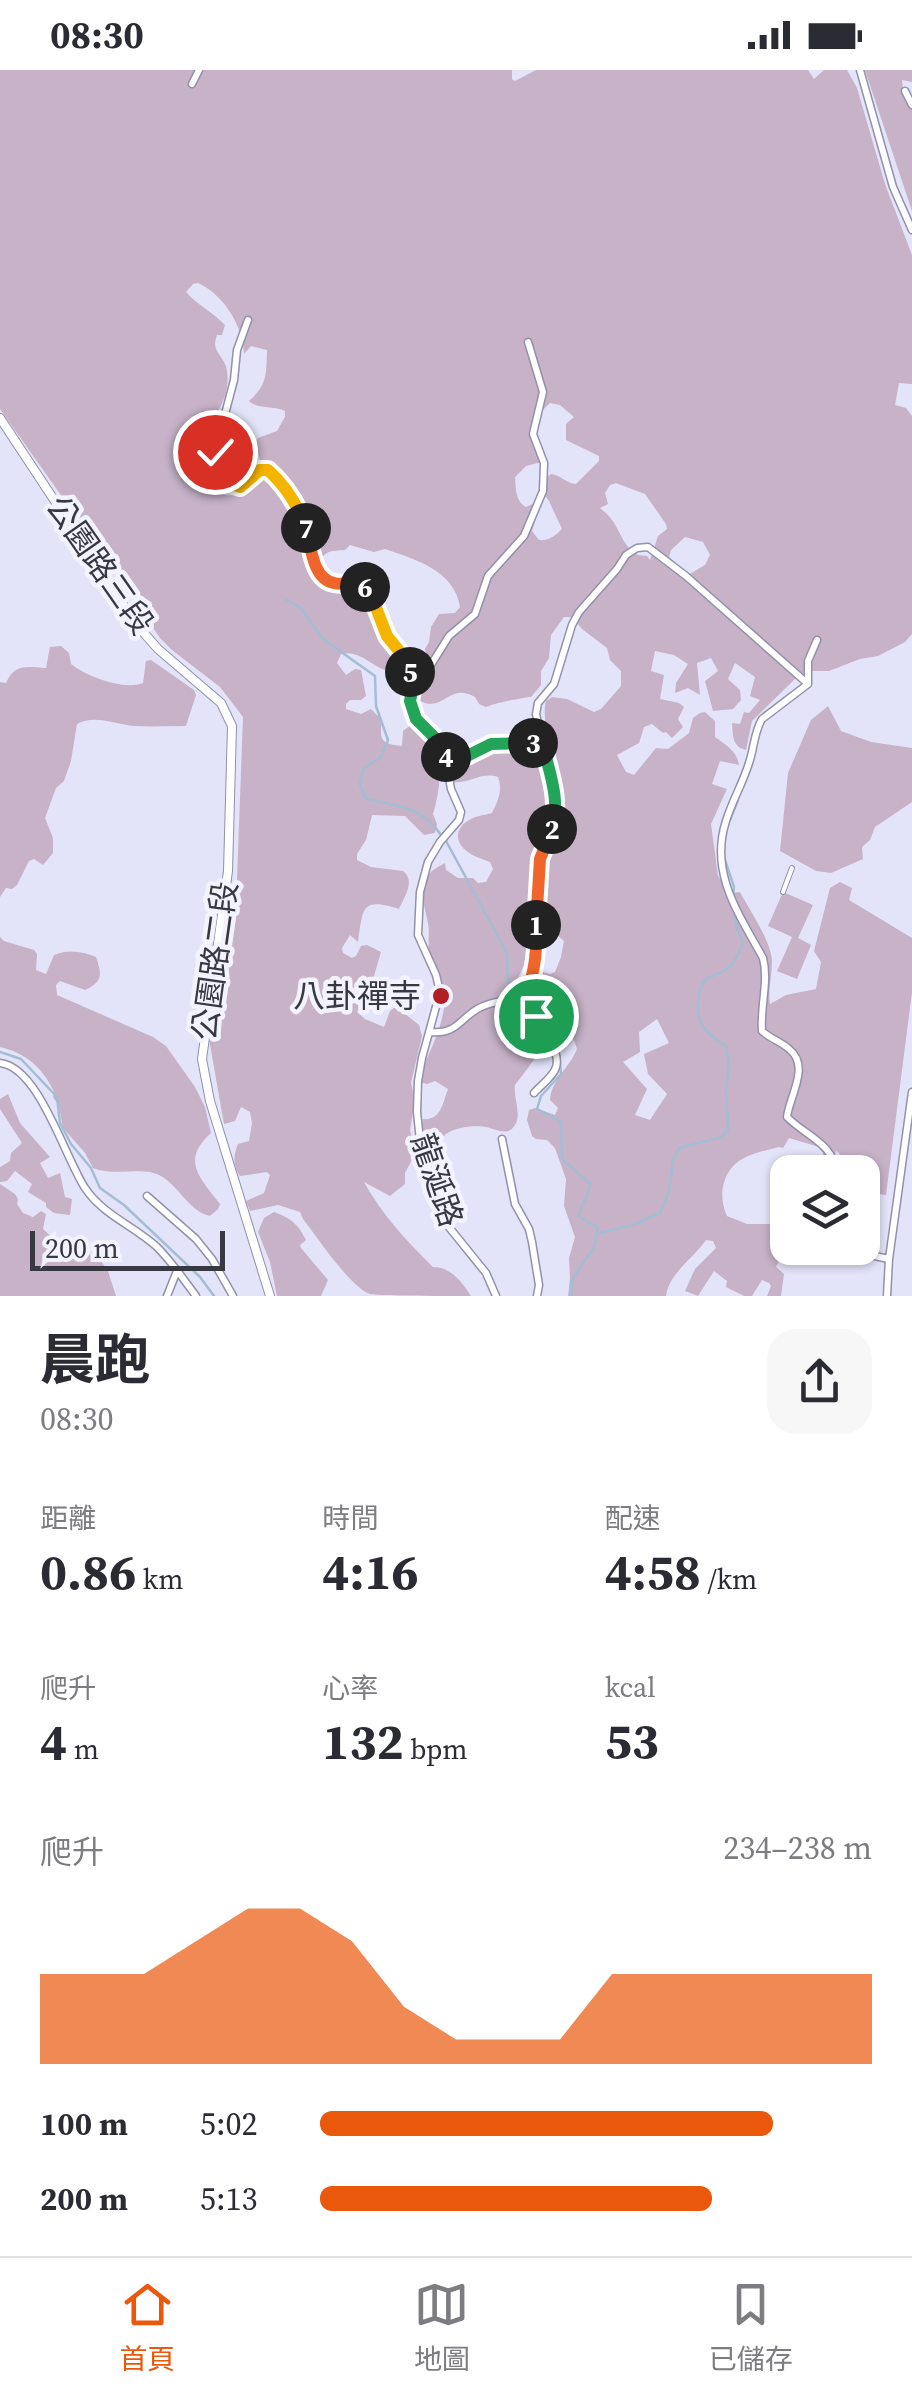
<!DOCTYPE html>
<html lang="zh-TW">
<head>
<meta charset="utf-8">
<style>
  body { margin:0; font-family:"Source Serif 4","Noto Sans TC",serif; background:#f7f7f7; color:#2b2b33; height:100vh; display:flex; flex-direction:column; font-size:38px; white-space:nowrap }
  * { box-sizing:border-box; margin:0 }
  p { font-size:32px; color:#7c7c81 }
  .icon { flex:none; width:55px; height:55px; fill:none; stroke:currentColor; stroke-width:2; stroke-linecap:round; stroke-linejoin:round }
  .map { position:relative; height:1226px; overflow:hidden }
  .drawer { display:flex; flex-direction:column; background:#fff; flex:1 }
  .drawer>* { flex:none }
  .buttons { position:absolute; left:770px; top:1085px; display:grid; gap:20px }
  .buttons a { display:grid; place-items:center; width:110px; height:110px; border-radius:20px; background:#fff; box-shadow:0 2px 8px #0004; font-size:50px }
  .scale { position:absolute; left:30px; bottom:25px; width:195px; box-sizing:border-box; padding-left:10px; border:5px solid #383843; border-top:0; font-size:28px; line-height:35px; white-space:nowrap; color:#383843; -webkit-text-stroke:8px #f2f3fe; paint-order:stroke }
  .pin { position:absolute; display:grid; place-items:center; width:85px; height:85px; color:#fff; margin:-42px; border:5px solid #fff; border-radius:50%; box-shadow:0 2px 10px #0007 }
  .km { position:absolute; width:50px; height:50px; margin:-25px; border-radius:50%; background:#222; color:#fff; font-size:28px; line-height:50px; text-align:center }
  .round { display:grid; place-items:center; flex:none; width:105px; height:105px; border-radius:30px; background:#f7f7f7 }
  .overview { display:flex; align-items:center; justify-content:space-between; height:170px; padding:0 40px }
  h1 { font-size:55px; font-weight:700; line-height:75px }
  .metrics { display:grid; grid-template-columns:repeat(3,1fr); gap:15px; height:170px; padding:10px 40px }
  .metrics div { display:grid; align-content:center }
  .metrics b { font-size:50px; font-weight:700 }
  .metrics small { font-size:28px; font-weight:400 }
  .metrics p { font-size:28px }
  .chart { height:280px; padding:20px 40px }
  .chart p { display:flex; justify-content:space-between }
  .chart svg { width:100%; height:180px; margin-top:10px; fill:#ea580c; opacity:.7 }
  ul { padding:0 40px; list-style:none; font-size:32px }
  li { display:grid; grid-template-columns:160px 120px 1fr; align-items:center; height:75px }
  li i { height:25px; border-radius:12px; background:#ea580c }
  .status { display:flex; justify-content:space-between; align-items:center; height:70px; padding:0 50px; background:#fff; direction:ltr }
  .status svg { height:28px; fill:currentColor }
  .dock { display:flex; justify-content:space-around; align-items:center; height:140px; border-top:2px solid #e1e1e2; background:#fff; font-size:28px; color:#7c7c81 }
  .dock a { display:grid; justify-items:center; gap:5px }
  .dock .selected { color:#ea580c }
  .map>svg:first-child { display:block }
</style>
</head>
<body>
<div class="status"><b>08:30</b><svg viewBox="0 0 49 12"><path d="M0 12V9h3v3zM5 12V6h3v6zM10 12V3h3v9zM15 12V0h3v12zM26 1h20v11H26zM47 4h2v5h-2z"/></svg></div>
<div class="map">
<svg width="912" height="1226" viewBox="0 0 912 1226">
  <rect width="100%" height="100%" fill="#e3e4fa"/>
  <path fill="#c7b2c8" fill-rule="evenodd" d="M0,0H512V9L515,11L536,0H808L814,9L824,0H847L857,18L885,114L912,185V314L899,313L895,335L906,338L912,346V564L905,572L878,586L860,589L829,601H810L799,605L752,651L746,680C732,677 733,665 732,653L740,654L744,642L749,643L760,630L750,626L755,607L735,593L728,609L740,620L741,630L733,639L713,641L705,611L718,601L711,588L697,593L700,625L688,618L675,623L676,613L688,594L674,585L655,581L651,601L664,605L660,629L679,633L684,637L678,649L683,657L672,668L666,662L663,663L652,654L644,657L639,673L617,685L626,702L634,705L656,678L668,679L689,663L693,648L700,643L705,642L715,651V667C726,675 737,681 739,695L720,691L712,714L727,719L711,754L718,806L730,823L740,822C750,841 771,871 772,891C772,906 768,919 770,934L786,925L816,919L821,892L814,881L830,818L840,812L852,818L849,830L912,868V922L886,1125L863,1122L862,1102H853V1089L842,1087L836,1080L832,1102H806L822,1091L823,1083L819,1077L789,1068L783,1078L779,1077C768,1080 756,1082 746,1087C723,1097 717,1125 727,1146L747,1154H777L787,1158V1174L776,1197L784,1204L781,1226H767L771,1216L769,1213L762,1210L752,1226H744L726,1217L727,1211L714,1201L698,1226L685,1221L695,1199L716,1178L713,1171L706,1170C693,1189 669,1203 666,1226H568L570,1209L569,1188L575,1167L564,1136L566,1109L555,1078L547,1070L536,1069L532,1066L527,1050L529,1040L535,1038L555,1045L558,1038L550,1030C551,1010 570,997 577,979C574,968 568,959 559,952L548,954C540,945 527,928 530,915C531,913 539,903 540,901L550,904L555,902L561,887L564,871L544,854L517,910C519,921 526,928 530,938C532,944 543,964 543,967C544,979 523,1005 515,1015C513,1027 522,1044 515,1055C508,1067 496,1059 486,1057C475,1055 455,1057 446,1064C444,1065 438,1074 436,1077L428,1078C420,1068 421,1061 423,1049C441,1051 443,1032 448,1019L435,1011L427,1014L420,1012V1004C431,979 443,957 445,929C445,912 434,900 430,884C427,874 430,863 428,853C422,823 413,809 445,793L446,800L458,808H473L478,813L486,812L493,799L490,792C483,789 474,787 468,782C454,773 455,758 469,750C475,746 485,745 492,743C498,731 503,720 498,707C481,701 469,714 453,712L459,698L479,676C487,676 496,674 504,675C520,678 537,688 544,664C547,654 543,642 546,631L552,627L567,629L594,642L601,639L621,616V601L610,590L607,578L582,559L572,547H564L551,565L549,588L541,601V615L531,627C525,627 491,634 486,637L479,634L475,627C448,612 445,643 420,631C418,614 429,594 425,579L429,572L431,557L439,544L455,543L460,537C455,501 415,489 385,479L374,482L350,475L345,480C331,481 325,480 319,493C334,523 358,505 382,521C377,544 392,571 404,590L397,598L385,600C370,595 359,580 341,584L337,593L346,605L355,599L361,600L366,626L361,630H350L346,634V639L361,644L371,639L382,650C379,670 381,674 402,676L403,661L416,651C421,657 429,663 433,670C445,687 439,725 433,744L437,754L435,763L424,765L405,746L372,745L366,770L357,784V790L371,797L403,801C416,811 404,827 399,839C361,827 363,838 358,872L350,865L342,878L343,883L352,888L356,886L361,876L367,875L381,882L372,913L357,942L365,949L384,957L390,941L394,938L399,939L419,955L422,966L411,1013L415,1029L410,1060L416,1082L405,1103V1114L390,1126L364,1112C382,1145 407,1171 433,1197C451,1197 462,1212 471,1226C450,1226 385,1226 370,1224C350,1217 318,1168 303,1149L300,1142L278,1135L250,1141L246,1131L264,1123L270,1105L267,1102L240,1106C233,1097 233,1085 238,1074L249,1071L252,1053L250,1042L241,1037L235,1051L224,1054L209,969V958L237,810L243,647L220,617L172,580L160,568L97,476L105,469L91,449L82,455L0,339ZM198,213C224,225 243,256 244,284L251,276L267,280C266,304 268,314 249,331C258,340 274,335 285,341V347L277,361L258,368L256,373L260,390L270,394L267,401C245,404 254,425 233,425C230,425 227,426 225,425C220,423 218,417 215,413C205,393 210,365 217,344C220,337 224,330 226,323C228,314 229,300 224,292C218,281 212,279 217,265H222L225,255C213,242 197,235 186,222L193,214ZM550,333L560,335L574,347L566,354V370L599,386V391L576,414C567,414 561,405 551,404L547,407L542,422L549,431L562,459C555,466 549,471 539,470L532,461L540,436L535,433L526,437C515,431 516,418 515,407L526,396L542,392C537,365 527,352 550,333ZM616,413L645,424L666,454L667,459L658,466L650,490L647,486C640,485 636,486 631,480C618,467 619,452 600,438L608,434L605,423L610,415ZM685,467L703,472L710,485L705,495L688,505L674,500L676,493L669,487L671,480ZM657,949L669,973L644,984L648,1004L667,1024L650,1050L635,1045L647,1019L623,992L640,982L639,962Z
    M865,0H912V12L902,10L904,29L912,30V141Z
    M61,576L69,583L71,594C86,606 124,621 143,613L146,591L151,590L194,620L196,625L186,656C169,656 151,657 135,656C115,654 94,644 77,654L71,691L64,711L56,718L45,748L53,768V783L43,795L34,789L29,791L17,815L12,819L6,818L0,827V612L6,613C15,593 27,597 46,598L50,577Z
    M828,636L841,661L871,672L912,678V732L875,757L870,770L862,777L863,789L831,803L816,801L780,781L788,703L811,650Z
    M783,822L813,835L798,868L811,875L797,909L777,901L792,867L768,856Z
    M0,867L4,871L34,880L37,884L36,900L46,904L54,885C68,879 82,881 96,887C102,904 103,912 85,920L60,911L56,915L57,925L153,967L166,976L195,1017L205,1037L211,1063C181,1090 199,1107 220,1134L218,1139L210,1146C188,1141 179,1115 159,1105C142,1096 116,1107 93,1098L85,1083L63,1058L59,1036L53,1027L54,1022C43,998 26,983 0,977Z
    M8,1024L20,1053L50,1087L40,1093L48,1108L60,1103L65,1127L72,1129L70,1145L54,1143L46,1137V1133L28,1122L32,1114L15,1101L7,1111L0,1112V1097L10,1091L11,1083L22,1073L0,1039V1029Z
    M0,1114L15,1124L18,1129L17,1134L23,1143L33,1147L41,1141L46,1144L43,1159L55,1170L99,1188L108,1201L116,1226H0Z
    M274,1142C291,1148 298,1154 306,1170L300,1175L301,1178L328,1210L321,1226H277L270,1192L258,1162L264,1148Z"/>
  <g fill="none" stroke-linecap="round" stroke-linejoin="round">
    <path stroke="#a2bdd4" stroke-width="2.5" d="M286,530L300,537L323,569L375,606L376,636L388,670L381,687L363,699L360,714L365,728C399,738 420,734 441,765
      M730,750L738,730
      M446,771L507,883L508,912L523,925
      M724,787L734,817L733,827
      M529,930C555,952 559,971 561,1004L541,1026L537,1039L561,1051L562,1089L591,1114L578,1146L598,1158L594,1177L571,1211L572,1226
      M0,982L21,989L57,1027L60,1053L71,1074L91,1098L100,1118L124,1135L200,1207L214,1226
      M600,1163L635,1154L660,1143L669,1122L673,1090L679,1078L721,1067L728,1060L726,1020L729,995L726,976C708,964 695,955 698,932C698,924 700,916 706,910C710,906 715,905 720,903C734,897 738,885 743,872L737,857L734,840"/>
    <g stroke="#9191ab" stroke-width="6">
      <path id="pedestrian" d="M783,822L792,798"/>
    </g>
    <g stroke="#9191ab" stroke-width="9">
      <path id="minor" d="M860,0L893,117L912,160
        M192,14L199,0
        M905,21L912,35
        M248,250L237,280L234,310L215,382C212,400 223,413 240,417L260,400H268L273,404L300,441L316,498L327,510L334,514L357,512L370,522L387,566L408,592L413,617L410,631L417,649L435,667L438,676L445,685L451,719L461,742L459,750L440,772L428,792L420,822L418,865L436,905L440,922L422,988L418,1011L417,1042L420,1071L424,1082L433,1091L444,1113L440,1138L444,1151L486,1203L496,1226
        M411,606L429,598L449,566L475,544L488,506L524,466L543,421L544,393L533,364L543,322L528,272
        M808,612V591L817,570
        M808,614L762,649C754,662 754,679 749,693C743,713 732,731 726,751C709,803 739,844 763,888C769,911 760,937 762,961C771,969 781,972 789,979C811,996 789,1027 787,1047C806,1066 834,1074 836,1102
        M449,695L491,673H542
        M524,929L532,911L537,887L540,789L557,744L536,644L538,633L554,614L572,555L579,542L617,499L626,485L637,478L648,477L686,506L808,614
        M430,962C458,965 460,947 481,937C494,931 510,930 524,929C534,943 562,980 556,997C554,1006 540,1016 534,1023
        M0,993C39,997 65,1088 85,1118C103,1145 134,1156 157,1177C172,1192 184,1210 196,1226
        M502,1069L515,1134L529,1159L532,1172L539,1215L537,1226
        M147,1126L196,1169L212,1189L233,1226
        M837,1178L889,1189
        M167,1226L177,1201
        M887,1226L889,1189L912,1022"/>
    </g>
    <g stroke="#9191ab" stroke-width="10">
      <path id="secondary" d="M0,348L136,554L158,579L221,633L232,656L228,801L202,989L210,1031L270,1226"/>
    </g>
    <use href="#pedestrian" stroke="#fff" stroke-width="4"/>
    <use href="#minor" stroke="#fff" stroke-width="6"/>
    <use href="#secondary" stroke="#fff" stroke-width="8"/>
  </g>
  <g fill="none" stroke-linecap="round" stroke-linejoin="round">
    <g stroke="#fff" stroke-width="20">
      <path id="split-1" d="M536,855C537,882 535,904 524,929L536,946"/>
    </g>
    <g stroke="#fff" stroke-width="20">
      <path id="split-2" d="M536,855L540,789L552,759"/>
    </g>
    <g stroke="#fff" stroke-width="20">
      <path id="split-3" d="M533,673L542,672C549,701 561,731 552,759"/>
    </g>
    <g stroke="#fff" stroke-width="20">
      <path id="split-4" d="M446,687L449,695L491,674L533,673"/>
    </g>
    <g stroke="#fff" stroke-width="20">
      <path id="split-5" d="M410,602L413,616L410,631L416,649L434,667L446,687"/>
    </g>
    <g stroke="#fff" stroke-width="20">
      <path id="split-6" d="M365,517L370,522L387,566L408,592L410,602"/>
    </g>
    <g stroke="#fff" stroke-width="20">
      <path id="split-7" d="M306,458C311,475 312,509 334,513C346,516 354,510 365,517"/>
    </g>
    <g stroke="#fff" stroke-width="20">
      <path id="split-8" d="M245,413L260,400H268C286,416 298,436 306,458"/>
    </g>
    <g stroke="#fff" stroke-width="20">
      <path id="split-9" d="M215,382C212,400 223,413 240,417L245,413"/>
    </g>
    <use href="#split-1" stroke="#f0652b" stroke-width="12"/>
    <use href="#split-2" stroke="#f0652b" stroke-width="12"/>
    <use href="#split-3" stroke="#22a559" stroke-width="12"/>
    <use href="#split-4" stroke="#22a559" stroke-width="12"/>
    <use href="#split-5" stroke="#22a559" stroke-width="12"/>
    <use href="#split-6" stroke="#f5b400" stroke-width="12"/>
    <use href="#split-7" stroke="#f0652b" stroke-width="12"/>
    <use href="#split-8" stroke="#f5b400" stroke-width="12"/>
    <use href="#split-9" stroke="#f5b400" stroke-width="12"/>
  </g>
  <circle fill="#b11f25" stroke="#f2f3fe" stroke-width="4" cx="441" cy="926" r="10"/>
  <g text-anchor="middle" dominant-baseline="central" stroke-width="9" stroke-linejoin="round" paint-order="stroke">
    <g font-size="32" fill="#383843" stroke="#f2f3fe">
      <text transform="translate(100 495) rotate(55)">公園路三段</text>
      <text transform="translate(215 891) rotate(-82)">公園路二段</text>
      <text transform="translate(437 1110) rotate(71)">龍涎路</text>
    </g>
    <g font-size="32" fill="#383843" stroke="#f2f3fe" text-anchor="end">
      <text x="421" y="926">八卦禪寺</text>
    </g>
  </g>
</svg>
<div class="buttons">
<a><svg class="icon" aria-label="layers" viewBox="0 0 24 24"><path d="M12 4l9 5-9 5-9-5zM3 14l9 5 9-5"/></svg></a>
</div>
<div class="scale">200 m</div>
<div class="pin" style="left:536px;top:946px;background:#1e9e55"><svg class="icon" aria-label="arrive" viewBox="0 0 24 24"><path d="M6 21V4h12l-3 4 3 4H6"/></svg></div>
<div class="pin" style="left:215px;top:382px;background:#d93025"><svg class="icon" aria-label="check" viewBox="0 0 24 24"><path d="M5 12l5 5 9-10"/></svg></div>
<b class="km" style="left:536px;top:855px">1</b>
<b class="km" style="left:552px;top:759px">2</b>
<b class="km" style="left:533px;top:673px">3</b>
<b class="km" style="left:446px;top:687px">4</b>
<b class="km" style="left:410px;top:602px">5</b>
<b class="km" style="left:365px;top:517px">6</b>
<b class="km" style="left:306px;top:458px">7</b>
</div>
<section class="drawer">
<div class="overview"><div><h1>晨跑</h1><p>08:30</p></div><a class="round"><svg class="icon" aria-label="share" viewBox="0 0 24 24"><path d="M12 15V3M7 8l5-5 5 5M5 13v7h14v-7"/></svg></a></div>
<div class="metrics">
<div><p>距離</p><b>0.86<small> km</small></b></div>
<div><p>時間</p><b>4:16</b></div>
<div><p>配速</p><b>4:58<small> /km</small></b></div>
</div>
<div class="metrics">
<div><p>爬升</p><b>4<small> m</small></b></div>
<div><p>心率</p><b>132<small> bpm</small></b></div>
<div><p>kcal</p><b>53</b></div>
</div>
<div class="chart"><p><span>爬升</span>234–238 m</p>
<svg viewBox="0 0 160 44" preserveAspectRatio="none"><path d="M0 44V22L10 22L20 22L30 14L40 6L50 6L60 14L70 30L80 38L90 38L100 38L110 22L120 22L130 22L140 22L150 22L160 22V44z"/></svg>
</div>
<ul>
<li><b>100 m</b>5:02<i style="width:82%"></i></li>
<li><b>200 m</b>5:13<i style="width:71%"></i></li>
</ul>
</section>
<nav class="dock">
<a class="selected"><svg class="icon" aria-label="home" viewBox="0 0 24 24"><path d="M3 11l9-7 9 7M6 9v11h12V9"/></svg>首頁</a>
<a><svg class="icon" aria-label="map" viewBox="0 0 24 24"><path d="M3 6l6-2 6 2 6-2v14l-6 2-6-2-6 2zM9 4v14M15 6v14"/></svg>地圖</a>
<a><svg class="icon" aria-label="saved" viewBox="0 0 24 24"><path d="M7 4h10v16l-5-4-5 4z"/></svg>已儲存</a>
</nav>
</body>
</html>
